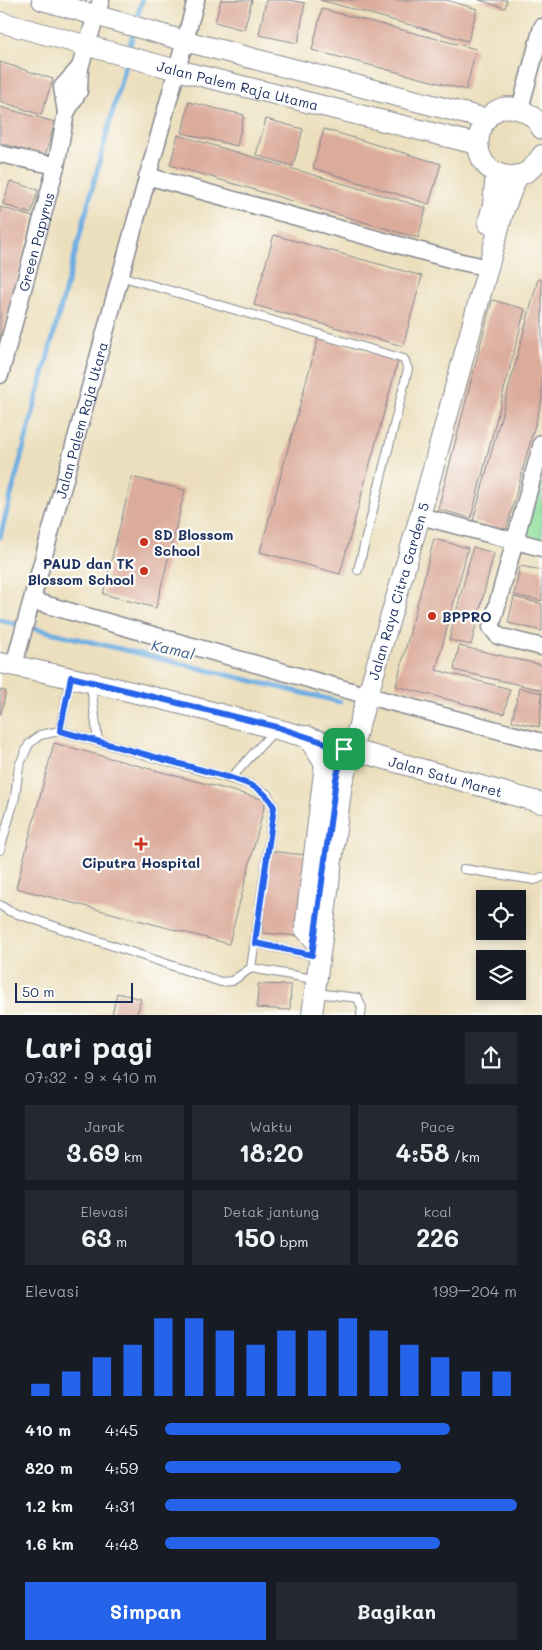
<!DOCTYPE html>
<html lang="id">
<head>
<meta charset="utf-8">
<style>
  body { margin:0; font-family:Mali,sans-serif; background:#242831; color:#f1f3f6; height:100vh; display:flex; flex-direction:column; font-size:19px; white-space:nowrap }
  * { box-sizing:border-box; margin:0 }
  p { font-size:16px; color:#9ea1a6 }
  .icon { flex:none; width:28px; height:28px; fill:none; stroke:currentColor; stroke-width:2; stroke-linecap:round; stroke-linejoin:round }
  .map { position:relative; height:1015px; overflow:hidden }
  .panel { display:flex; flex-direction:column; background:#171b24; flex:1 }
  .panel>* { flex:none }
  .buttons { position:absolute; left:476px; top:890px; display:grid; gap:10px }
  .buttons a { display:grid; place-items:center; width:50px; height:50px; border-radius:0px; background:#171b24; box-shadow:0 2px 8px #0003; font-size:25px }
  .scale { position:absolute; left:15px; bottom:12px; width:118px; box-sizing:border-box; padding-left:5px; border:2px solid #1b2f5e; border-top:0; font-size:14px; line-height:18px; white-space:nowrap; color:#1b2f5e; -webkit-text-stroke:4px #fdfcf7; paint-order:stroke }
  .pin { position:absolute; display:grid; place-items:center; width:42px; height:42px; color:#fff; margin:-21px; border-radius:10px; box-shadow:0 2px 8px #0006 }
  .round { display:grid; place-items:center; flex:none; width:52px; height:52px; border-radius:0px; background:#242831 }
  .summary { display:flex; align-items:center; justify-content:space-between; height:85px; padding:0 25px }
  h1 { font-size:28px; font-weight:700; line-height:38px }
  .metrics { display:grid; grid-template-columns:repeat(3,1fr); gap:8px; height:85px; padding:5px 25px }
  .metrics div { display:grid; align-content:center; border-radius:0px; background:#242831; text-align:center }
  .metrics b { font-size:25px; font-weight:700 }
  .metrics small { font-size:14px; font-weight:400 }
  .metrics p { font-size:14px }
  .chart { height:140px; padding:10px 25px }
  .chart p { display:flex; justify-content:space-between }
  .chart svg { width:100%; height:90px; margin-top:5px; stroke:#2563eb; stroke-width:6 }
  .action { display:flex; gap:10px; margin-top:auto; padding:10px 25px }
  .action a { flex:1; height:58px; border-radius:0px; background:#2563eb; color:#fff; font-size:20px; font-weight:700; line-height:58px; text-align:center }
  .action a+a { background:#242831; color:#f1f3f6 }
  ul { padding:0 25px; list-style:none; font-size:16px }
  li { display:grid; grid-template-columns:80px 60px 1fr; align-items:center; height:38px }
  li i { height:12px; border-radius:6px; background:#2563eb }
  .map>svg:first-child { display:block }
</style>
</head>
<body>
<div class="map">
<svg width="542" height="1015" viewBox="0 0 542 1015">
  <rect width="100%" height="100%" fill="#fdfcf7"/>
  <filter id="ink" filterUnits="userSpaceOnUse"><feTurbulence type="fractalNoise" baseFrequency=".02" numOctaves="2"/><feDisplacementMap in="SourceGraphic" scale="10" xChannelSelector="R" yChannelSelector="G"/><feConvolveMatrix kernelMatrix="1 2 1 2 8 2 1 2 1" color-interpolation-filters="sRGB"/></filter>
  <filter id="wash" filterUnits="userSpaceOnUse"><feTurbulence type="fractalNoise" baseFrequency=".0096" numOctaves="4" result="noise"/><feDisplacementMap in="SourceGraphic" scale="20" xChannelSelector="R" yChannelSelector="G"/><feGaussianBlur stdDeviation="1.12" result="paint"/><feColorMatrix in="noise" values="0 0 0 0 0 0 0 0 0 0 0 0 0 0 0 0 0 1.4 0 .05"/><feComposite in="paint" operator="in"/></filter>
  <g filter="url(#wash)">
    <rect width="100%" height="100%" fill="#ecdfbd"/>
    <path fill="#90df9e" stroke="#56877e" d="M542,479V540L525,537Z"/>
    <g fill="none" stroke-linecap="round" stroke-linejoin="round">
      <path stroke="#6eaee2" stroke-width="5" d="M136,22L142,0
        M128,53L134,30
        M0,537L126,61
        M0,620L340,702"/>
    </g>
    <g id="blocks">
      <path fill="#dbab9b" d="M221,0H252L244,30L215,22Z
        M266,0H289L305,3L298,43L259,35Z
        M320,0H446L477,9L468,41Z
        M479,0H507L505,8Z
        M322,9L476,49L466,90L312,50Z
        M0,62L53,79L41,115L0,101Z
        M189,102L244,115L237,146L182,133Z
        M0,107L55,122L45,156L0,143Z
        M266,119L303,129L293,166L256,155Z
        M324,129L441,164L429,204L313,168Z
        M178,135L426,208L418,238L170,165Z
        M10,181L38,190L31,214L3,204Z
        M0,207L33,217L1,341H0Z
        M274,235L422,276L403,346L254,305Z
        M538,279L542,280V399L506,531L473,521Z
        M492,300L525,309L471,518L438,509Z
        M318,338L398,361L340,574L260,552Z
        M132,477L185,490L156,608L103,594Z
        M434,539L468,548L436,670L510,689L504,714L396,686Z
        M473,547L494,553L471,645L449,640Z
        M520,566L542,570V601L514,595Z
        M514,597L542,604V631L508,623Z
        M459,646L542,665V690L454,670Z
        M519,688L542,693L539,727L512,721Z
        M0,690L6,691L1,714H0Z
        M54,743L266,800L229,944L16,888Z
        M269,851L306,855L299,936L262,933Z
        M258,984L291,985L290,1010L257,1008Z
        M117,993L141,999L137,1015H112Z"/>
    </g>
  </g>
  <g filter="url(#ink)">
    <use href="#blocks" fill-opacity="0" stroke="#84878e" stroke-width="1"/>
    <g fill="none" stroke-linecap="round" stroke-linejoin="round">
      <g stroke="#84878e" stroke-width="10">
        <path id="service" d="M120,276L404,359L408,369L358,570
          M91,684L98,742
          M60,731L70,679
          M231,778L274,731
          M0,850L15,797L19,766L29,744L40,735L60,731L249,784L267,794L274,807L251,968
          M464,869L535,880L542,877
          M0,905L9,911L221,982L232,981L251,968L308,978
          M255,943L311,955
          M316,993L358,998L362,1008L361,1015"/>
      </g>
      <g stroke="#84878e" stroke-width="19">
        <g id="minor">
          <path d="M520,109L542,27"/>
          <path d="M66,113L62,87L80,67"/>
          <path d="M0,154L56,166"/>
          <path d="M147,176L457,261L476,265"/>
          <path id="s1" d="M0,375L56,166L66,113L79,91L80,67L101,0"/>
          <path d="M542,443L491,627L498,636L542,647"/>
          <path d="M420,516L542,548"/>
          <path d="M33,601L358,693"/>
          <path id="s2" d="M14,665L196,0"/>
          <path d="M368,696L542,742"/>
        </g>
      </g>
      <g stroke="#84878e" stroke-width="22">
        <g id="tertiary">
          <path d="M42,0L185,41L486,119"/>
          <path id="s3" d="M0,22L177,70L477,144"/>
          <path d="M542,129C538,120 532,115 523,111C480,90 456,169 508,176C525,178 534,167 542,155"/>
          <path d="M488,223L493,205L496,172"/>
          <path id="s4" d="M0,663C183,699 362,753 542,803"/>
          <path d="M307,736L325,764L305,929L314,939"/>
          <path id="s5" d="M312,1015L342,783L420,516L504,209L518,175"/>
        </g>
      </g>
      <use href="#service" stroke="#fff" stroke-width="8"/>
      <use href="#minor" stroke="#fff" stroke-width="16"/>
      <use href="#tertiary" stroke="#fff" stroke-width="20"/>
    </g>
  </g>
  <g fill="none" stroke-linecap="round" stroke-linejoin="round" filter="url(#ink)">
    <g stroke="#fff" stroke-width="10">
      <path id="route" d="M71,677L277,727L344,749L336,779L312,955L255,943L274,807C265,789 250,784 231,778L60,731Z"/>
    </g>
    <use href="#route" stroke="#2563eb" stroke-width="6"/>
  </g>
  <g fill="#c8321e" stroke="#fdfcf7" stroke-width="2">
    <circle cx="144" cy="542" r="5"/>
    <circle cx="144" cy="571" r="5"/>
    <circle cx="432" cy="616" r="5"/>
    <path d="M138.5 836.5h5v5h5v5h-5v5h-5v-5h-5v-5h5z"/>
  </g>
  <g text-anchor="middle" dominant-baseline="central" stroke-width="4.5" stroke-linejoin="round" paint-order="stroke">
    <g font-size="14" fill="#1b2f5e" stroke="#fdfcf7">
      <text stroke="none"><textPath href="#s3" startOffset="246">Jalan Palem Raja Utama</textPath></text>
      <text stroke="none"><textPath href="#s1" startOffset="138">Green Papyrus</textPath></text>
      <text stroke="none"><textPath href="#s2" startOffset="254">Jalan Palem Raja Utara</textPath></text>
      <text stroke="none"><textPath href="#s5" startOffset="434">Jalan Raya Citra Garden 5</textPath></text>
      <text stroke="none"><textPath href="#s4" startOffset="460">Jalan Satu Maret</textPath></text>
    </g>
    <g font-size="14" font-weight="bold" fill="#1b2f5e" stroke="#fdfcf7" text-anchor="start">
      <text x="154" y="534">SD Blossom<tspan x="154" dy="16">School</tspan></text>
      <text x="134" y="563" text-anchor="end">PAUD dan TK<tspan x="134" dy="16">Blossom School</tspan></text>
      <text x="442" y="616">BPPRO</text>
      <text x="141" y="862" text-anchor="middle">Ciputra Hospital</text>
    </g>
    <g font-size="15" font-style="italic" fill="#385b8c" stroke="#fdfcf7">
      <text transform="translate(173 649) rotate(13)">Kamal</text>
    </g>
  </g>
</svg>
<div class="buttons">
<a><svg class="icon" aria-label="locate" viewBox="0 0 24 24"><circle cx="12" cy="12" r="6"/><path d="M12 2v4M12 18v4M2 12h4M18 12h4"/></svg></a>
<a><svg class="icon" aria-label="layers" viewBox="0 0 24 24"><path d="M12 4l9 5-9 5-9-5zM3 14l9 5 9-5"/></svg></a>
</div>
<div class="scale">50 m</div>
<div class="pin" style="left:344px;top:749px;background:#1e9e55"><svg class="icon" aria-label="arrive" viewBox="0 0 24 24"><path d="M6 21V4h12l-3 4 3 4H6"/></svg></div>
</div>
<section class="panel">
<div class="summary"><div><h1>Lari pagi</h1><p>07:32 · 9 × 410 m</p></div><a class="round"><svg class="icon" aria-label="share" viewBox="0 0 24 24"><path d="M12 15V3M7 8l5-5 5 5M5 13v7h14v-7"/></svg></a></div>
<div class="metrics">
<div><p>Jarak</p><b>3.69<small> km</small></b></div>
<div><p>Waktu</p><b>18:20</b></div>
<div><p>Pace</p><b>4:58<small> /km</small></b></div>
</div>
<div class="metrics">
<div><p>Elevasi</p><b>63<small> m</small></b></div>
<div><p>Detak jantung</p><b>150<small> bpm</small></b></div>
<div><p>kcal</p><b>226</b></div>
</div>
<div class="chart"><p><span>Elevasi</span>199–204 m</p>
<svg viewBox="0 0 160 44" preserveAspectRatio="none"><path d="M5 44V38M15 44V32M25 44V25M35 44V19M45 44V6M55 44V6M65 44V12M75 44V19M85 44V12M95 44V12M105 44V6M115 44V12M125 44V19M135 44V25M145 44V32M155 44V32"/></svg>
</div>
<ul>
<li><b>410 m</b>4:45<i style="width:81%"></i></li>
<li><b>820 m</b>4:59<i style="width:67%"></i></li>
<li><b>1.2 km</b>4:31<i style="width:100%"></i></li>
<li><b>1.6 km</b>4:48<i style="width:78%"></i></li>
</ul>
<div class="action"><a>Simpan</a><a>Bagikan</a></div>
</section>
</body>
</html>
